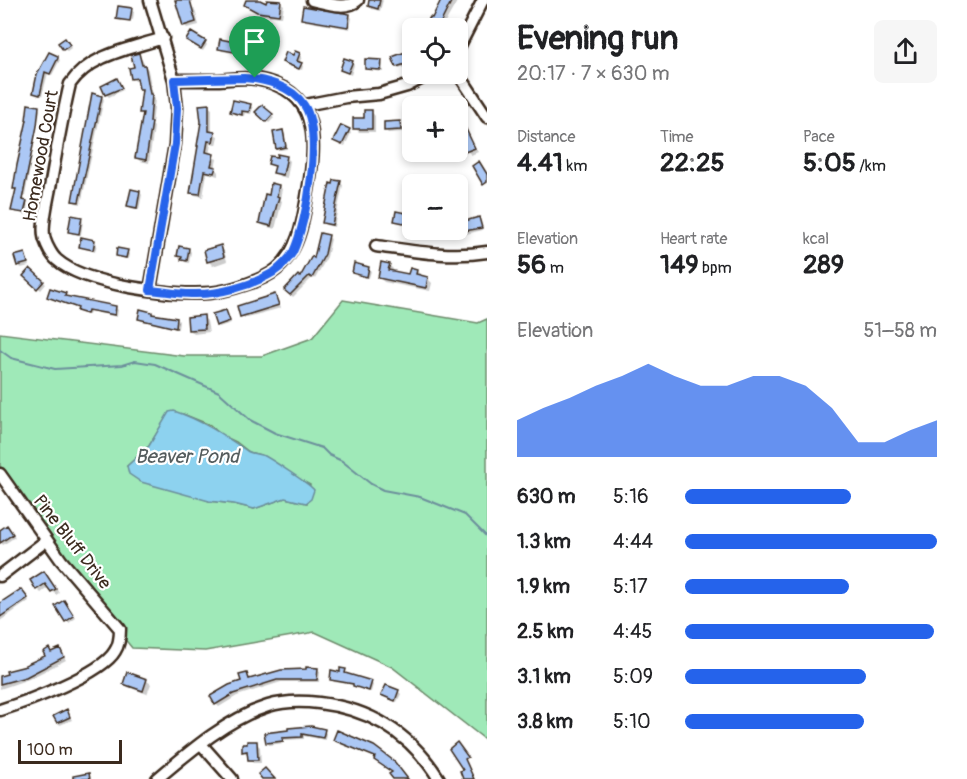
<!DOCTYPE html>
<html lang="en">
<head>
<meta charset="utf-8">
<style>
  body { margin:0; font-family:Pangolin,sans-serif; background:#f6f6f6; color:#202124; height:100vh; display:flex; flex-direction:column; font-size:22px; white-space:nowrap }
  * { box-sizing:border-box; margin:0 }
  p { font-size:20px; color:#757577 }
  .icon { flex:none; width:33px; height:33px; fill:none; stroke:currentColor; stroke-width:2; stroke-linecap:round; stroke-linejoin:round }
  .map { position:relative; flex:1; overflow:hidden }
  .sheet { display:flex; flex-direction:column; background:#fff; width:480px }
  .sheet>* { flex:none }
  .fabs { position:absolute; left:402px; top:18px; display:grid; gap:12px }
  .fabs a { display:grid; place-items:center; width:66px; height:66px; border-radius:9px; background:#fff; box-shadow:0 3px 9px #0003; font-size:30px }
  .scale { position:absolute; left:18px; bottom:15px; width:104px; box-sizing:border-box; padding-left:6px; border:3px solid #3b2a1e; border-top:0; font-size:16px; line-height:21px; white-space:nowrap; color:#3b2a1e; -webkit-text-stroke:4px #fff; paint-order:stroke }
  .pin { position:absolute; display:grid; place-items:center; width:51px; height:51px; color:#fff; margin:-62px -26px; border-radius:50% 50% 50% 0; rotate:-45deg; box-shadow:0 0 6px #0007 }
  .pin .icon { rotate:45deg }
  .round { display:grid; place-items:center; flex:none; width:63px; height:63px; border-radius:9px; background:#f6f6f6 }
  .overview { display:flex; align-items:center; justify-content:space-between; height:102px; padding:0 30px }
  h1 { font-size:33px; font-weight:700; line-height:45px }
  .metrics { display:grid; grid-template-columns:repeat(3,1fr); gap:9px; height:102px; padding:6px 30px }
  .metrics div { display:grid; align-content:center }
  .metrics b { font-size:26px; font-weight:700 }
  .metrics small { font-size:16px; font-weight:400 }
  .metrics p { font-size:16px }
  .chart { height:168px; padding:12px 30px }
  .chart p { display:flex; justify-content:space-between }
  .chart svg { width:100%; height:108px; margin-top:6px; fill:#2563eb; opacity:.7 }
  ul { padding:0 30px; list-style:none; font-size:20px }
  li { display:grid; grid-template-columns:96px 72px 1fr; align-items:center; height:45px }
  li i { height:15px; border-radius:8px; background:#2563eb }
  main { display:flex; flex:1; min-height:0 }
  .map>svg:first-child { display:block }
</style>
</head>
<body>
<main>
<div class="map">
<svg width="487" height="779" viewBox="0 0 487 779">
  <rect width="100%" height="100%" fill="#fff"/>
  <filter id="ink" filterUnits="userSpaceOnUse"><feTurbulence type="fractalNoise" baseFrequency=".0167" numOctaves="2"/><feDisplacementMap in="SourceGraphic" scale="12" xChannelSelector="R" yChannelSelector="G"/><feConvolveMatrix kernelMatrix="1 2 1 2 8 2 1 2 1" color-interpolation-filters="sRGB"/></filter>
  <g filter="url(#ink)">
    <path fill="#9fe9b8" stroke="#6d8a6b" stroke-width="1.5" fill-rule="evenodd" d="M343,300L478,323L487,319V741L392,667L315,632L205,651L132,648L48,545L0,473V333L184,356H262L312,338ZM183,414L210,425L221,435L236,442L249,452L264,456L291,475L310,485L307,503L285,498L254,509L234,504L209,501L127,466L149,446L163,423Z"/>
    <path fill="#8dd2ef" stroke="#6c8f9b" stroke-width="1.5" d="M174,411C201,420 224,435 247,451C252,454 259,454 265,456C272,460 311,485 314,490L311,499L306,503L285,498L254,509L234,504L209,501L141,482L129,474L127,466L149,446L169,412Z"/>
    <path fill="#0003" d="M176,0H186L195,10L199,25L187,28L184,25Z
      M248,0L280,2L284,5L282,17L262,15L249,8L246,5Z
      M370,0H383L380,11L372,9L369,6Z
      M442,0H458L442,28H438L429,22L433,20Z
      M131,10L134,12L133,20L118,18Z
      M349,15L352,18L350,29L305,21L302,19Z
      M68,42L71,48L67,51L64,49Z
      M190,42H205L207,45L203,51Z
      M261,45L264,47L262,55H259L258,57L222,51L220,49L256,47Z
      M407,53L412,64L399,69L397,67Z
      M139,55L148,70L153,96L155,99L152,125L154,127L149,163L140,161L137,158L144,115L141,113L143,91L139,81H135L132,78Z
      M299,55L302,57L299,63L303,66L302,70L284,62Z
      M58,58L60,60L52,75L48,73L42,96L37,95L35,93L42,69Z
      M352,62L354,65L351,75L341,70Z
      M381,62L383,64V72L369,70L366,68Z
      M117,80L123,90L109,97L106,94Z
      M101,97L104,99L81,204L76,203L73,200Z
      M455,102L458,104L460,113L458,114V106H441V105Z
      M250,105L253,108L251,114L245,113L244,116L232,112Z
      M208,106L212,109V133L218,136L216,145L211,144L209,155L217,159L215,168L218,172V176L207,173L203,197L195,195L192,192Z
      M38,107L40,110L24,202L28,205L26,215L12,210L17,191L15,189Z
      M262,107L274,118L269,123L257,112Z
      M371,111L375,116V132H359L355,128Z
      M400,123L402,125L403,132L388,133L385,130Z
      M282,131L285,134L287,149L280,150L278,148Z
      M349,131L351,133L345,146L338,143Z
      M465,131L478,152L471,155L458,140V134Z
      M286,157L290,161L287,178L279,176L275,172L276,168L270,164Z
      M340,183L343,185L334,227L326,225L323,222Z
      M279,186L282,189L280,199L282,201L275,229L264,226L260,223Z
      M140,192L142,195L139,210L131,208L129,206Z
      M411,215L412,217V225L398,222L396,220Z
      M81,219L83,221L81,235L72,234L70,231Z
      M479,219L483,230L466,234H449L446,231V230H458V224Z
      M328,237L331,239L327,257L315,279L312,278L293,297L286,290L301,280Z
      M94,241L97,244L95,252L81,246Z
      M220,247L224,251L227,261L213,266L209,262L205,251Z
      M189,249L191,252L189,263L185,262L179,255Z
      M127,251L129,254L128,259L117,255Z
      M24,255L29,266L21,268L19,265Z
      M389,265L393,269L392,272L409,275L416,271L428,279L432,283L430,291L384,282L380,278Z
      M368,268L371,271L369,278L354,273Z
      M30,271L46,284L41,290L25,276Z
      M65,295L68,298L116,308L118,310L117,317L90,311L89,315L81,313L79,309L49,297Z
      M275,296L281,308L244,318L242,316Z
      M226,311L231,323L219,327L217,325Z
      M152,313L155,316L177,319L179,321L178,329L142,321L139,319Z
      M203,317L207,321L209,332L194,334L189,329Z
      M10,530L15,537L3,545L0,541V532Z
      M48,577L59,593L56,595L49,587L41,593L37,589Z
      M24,593L29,601L0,621V607Z
      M66,604L76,618L69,623L67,621Z
      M60,650L66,660L29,679L0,689V677L28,667Z
      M317,670L320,672L319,682H281L237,696L219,707L216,704L243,682L247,674L251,680Z
      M345,671L347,675L371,683L373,685L371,692L355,685L334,682L331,679Z
      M146,680L151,684L147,694L128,687L124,683Z
      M398,691L401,694L397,702L383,695Z
      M66,711L72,720L60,725L55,717Z
      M324,731L326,733L325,740L304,736V739L284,740V743L269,745L267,742L266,734Z
      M256,743L260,747L261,763H253L249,759V755L243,751Z"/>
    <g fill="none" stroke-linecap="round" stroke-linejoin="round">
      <path stroke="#6c8f9b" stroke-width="2" d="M0,350L11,358L55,369L122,365L135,361L155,364L219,392L250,420L275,433L322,448L329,455L342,461L371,484L383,490L420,497L465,515L487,537"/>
    </g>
    <path fill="#acc8f5" stroke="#3b2a1e" stroke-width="1.5" d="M175,0H190L196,22L183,26Z
      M246,0H260L266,3L267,0L281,1L279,15L257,12L244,5Z
      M369,0H380L378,9L368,6Z
      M441,0H452L438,28L427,22L430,17L432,18Z
      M118,6L132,8L130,21L116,19Z
      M303,6L350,14L348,27L301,19Z
      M191,32L206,41L201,49L186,40Z
      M65,38L70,45L63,50L58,43Z
      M220,39L255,46L256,42L262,43L260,54L257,53L256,56L218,49Z
      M295,51L300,53L297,61L302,63L299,69L282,62L286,52L293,55Z
      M408,51L412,62L396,67L392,57Z
      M49,52L58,56V58L50,74L45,72L40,95L33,93L37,74Z
      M139,53L142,65H145L150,94H152L150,122H152L146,160L135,158L143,113H139L142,89H139L137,78L131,79L129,68L134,67L131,55Z
      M344,58L353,61L348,73L340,70Z
      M365,59L382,60L381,70L365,69Z
      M117,78L122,88L105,95L101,86Z
      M92,93L102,96L79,202L72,201Z
      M233,100L251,104L249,112L242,111V115L230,112Z
      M456,100L457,106H438V104Z
      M28,104L39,106L37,126L22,200L27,201L24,213L11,211L16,189H13L17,165L27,120H26Z
      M209,104V131L215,132L213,142L208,141L206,152L214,154L211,166L216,167L214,173L204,171L200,194L190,193L198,146H197L201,122L199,105Z
      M262,105L273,114L266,122L255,112Z
      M364,110H372V129H353V118H364Z
      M400,121L401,130L384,131V122Z
      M341,125L350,129L342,145L333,141Z
      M466,129L475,148L465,152L460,141L458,143V133Z
      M283,130L286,147L276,149L273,132Z
      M277,154L287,156L283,175L273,173L275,166L268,164L270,156L278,157Z
      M479,161L487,174V182L483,185L472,166Z
      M334,180L341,181L332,225L322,223L330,183L333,184Z
      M271,183L279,185L277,196L279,197L271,226L259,223L265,194L269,195Z
      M131,189L140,191L137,208L127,206Z
      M396,211L411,214L409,224L394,221Z
      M71,215L82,217L79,234L68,232Z
      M479,217L482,228L458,232V223Z
      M320,233L329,235L325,254L312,278L309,276L290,295L284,290L298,275L300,277L312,256L314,258Z
      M81,237L95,240L93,250L79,247Z
      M221,245L224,257L207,262L204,250Z
      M179,246L189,248L187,261L181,260L182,257L177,256Z
      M117,248L128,250L126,258L116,256Z
      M25,253L28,263L17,266L14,256Z
      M381,262L390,264L388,270L408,274L410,268L417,270L416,274L428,277L426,288L378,278Z
      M354,263L369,267L367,277L352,273Z
      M30,268L44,281L37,289L23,276Z
      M50,288L66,293L65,296L116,306L115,315L88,310L87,314L77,311L78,308L47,297Z
      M275,294L279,305L240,317L237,306Z
      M140,309L152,312V314L177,318L176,328L138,319Z
      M226,310L230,321L216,326L212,314Z
      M204,315L205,329L188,330L187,317Z
      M7,525L13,534L0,543V530Z
      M44,571L56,589L51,592L45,584L36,590L30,580Z
      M21,589L28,598L0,617V603Z
      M64,600L74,616L65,622L55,606Z
      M49,648L51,652L60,648L64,657L26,677L0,684V676L7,674L6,671L26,666L25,665L45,656L43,652Z
      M306,667L318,668L317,680H277L233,694L215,705L210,696L229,685L241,681L239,675L247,673L249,679L281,670L306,669Z
      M340,668L346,669L345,673L372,681L369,691L353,686V684L330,680L331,670L340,672Z
      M127,672L147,679L143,691L123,684Z
      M386,685L399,690L395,701L381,695Z
      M67,709L70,717L57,723L53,716Z
      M311,726L325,729L323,738L302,734V737L282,738L283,741L266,743L264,733L288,730V728Z
      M337,730L374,746L394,761L408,779H393L389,774L392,772L374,760L375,757L333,740Z
      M247,741H257L258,760H248L247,751L242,752V744H247Z
      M457,742L468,757L465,759L474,779H463L460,771L463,770L449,749Z
      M265,768L275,779H262L258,774Z
      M89,773L90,779H73V776Z"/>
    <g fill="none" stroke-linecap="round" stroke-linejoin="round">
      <g stroke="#3b2a1e" stroke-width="15">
        <path id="minor" d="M150,0L174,80L177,108L175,144L150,290
          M312,0C326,3 346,11 358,0
          M163,38C130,49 91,54 70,84C62,117 57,149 51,182C49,197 40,227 45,240C47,246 52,256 57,260C85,285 173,296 209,293C228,291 263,281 277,269C300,249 303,220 308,191C317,140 320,90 256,79C243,77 231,79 219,80C204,80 189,80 174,80
          M458,49L483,0
          M458,73L487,117
          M305,105L346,97L379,94L407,86L430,74
          M376,246C413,251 450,258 487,252
          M0,474L61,560L120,629C120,636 119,645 115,651C102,674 26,702 0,710
          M0,576L47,540
          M201,744L232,779
          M157,779C190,751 227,719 268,706C284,701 303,701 319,703C370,709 411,734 439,779"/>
      </g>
      <use href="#minor" stroke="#fff" stroke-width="10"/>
    </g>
  </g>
  <g fill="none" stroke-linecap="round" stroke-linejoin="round" filter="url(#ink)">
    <g stroke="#fff" stroke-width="12">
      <path id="route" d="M244,78C264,79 292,86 304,105C323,133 307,222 293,252C289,259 280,268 274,272C251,286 218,295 191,294C177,294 164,291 150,290L175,144L177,108L174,80Z"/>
    </g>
    <use href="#route" stroke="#2563eb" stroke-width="8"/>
  </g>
  <g text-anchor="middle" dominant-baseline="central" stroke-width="4.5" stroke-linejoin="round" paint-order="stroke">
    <g font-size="18" fill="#3b2a1e" stroke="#fff">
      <text transform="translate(41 156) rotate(-80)">Homewood Court</text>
      <text transform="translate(72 542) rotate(52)">Pine Bluff Drive</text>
    </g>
    <g font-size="20" font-style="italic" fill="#545c5d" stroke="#fff">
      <text x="187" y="456">Beaver Pond</text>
    </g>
  </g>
</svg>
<div class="fabs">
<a><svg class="icon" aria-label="locate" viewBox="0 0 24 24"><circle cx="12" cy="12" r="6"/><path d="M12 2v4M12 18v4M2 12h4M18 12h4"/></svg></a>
<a>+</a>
<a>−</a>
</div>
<div class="scale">100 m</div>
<div class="pin" style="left:255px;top:78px;background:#1e9e55"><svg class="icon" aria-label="arrive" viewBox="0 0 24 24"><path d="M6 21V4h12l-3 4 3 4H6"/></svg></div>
</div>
<section class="sheet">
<div class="overview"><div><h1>Evening run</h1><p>20:17 · 7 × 630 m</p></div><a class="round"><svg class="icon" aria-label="share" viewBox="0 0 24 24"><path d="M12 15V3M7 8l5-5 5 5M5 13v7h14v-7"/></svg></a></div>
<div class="metrics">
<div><p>Distance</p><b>4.41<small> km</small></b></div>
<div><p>Time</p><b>22:25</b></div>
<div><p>Pace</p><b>5:05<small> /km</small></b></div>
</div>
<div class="metrics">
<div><p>Elevation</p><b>56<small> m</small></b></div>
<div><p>Heart rate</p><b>149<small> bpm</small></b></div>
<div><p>kcal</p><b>289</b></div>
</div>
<div class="chart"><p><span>Elevation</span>51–58 m</p>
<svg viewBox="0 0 160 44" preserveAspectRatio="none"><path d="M0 44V29L10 24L20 20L30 15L40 11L50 6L60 11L70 15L80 15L90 11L100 11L110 15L120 24L130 38L140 38L150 33L160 29V44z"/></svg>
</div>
<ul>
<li><b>630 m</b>5:16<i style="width:66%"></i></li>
<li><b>1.3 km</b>4:44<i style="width:100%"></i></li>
<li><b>1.9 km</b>5:17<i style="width:65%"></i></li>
<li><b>2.5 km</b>4:45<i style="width:99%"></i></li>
<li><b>3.1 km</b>5:09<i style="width:72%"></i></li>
<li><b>3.8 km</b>5:10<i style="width:71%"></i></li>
</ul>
</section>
</main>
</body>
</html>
